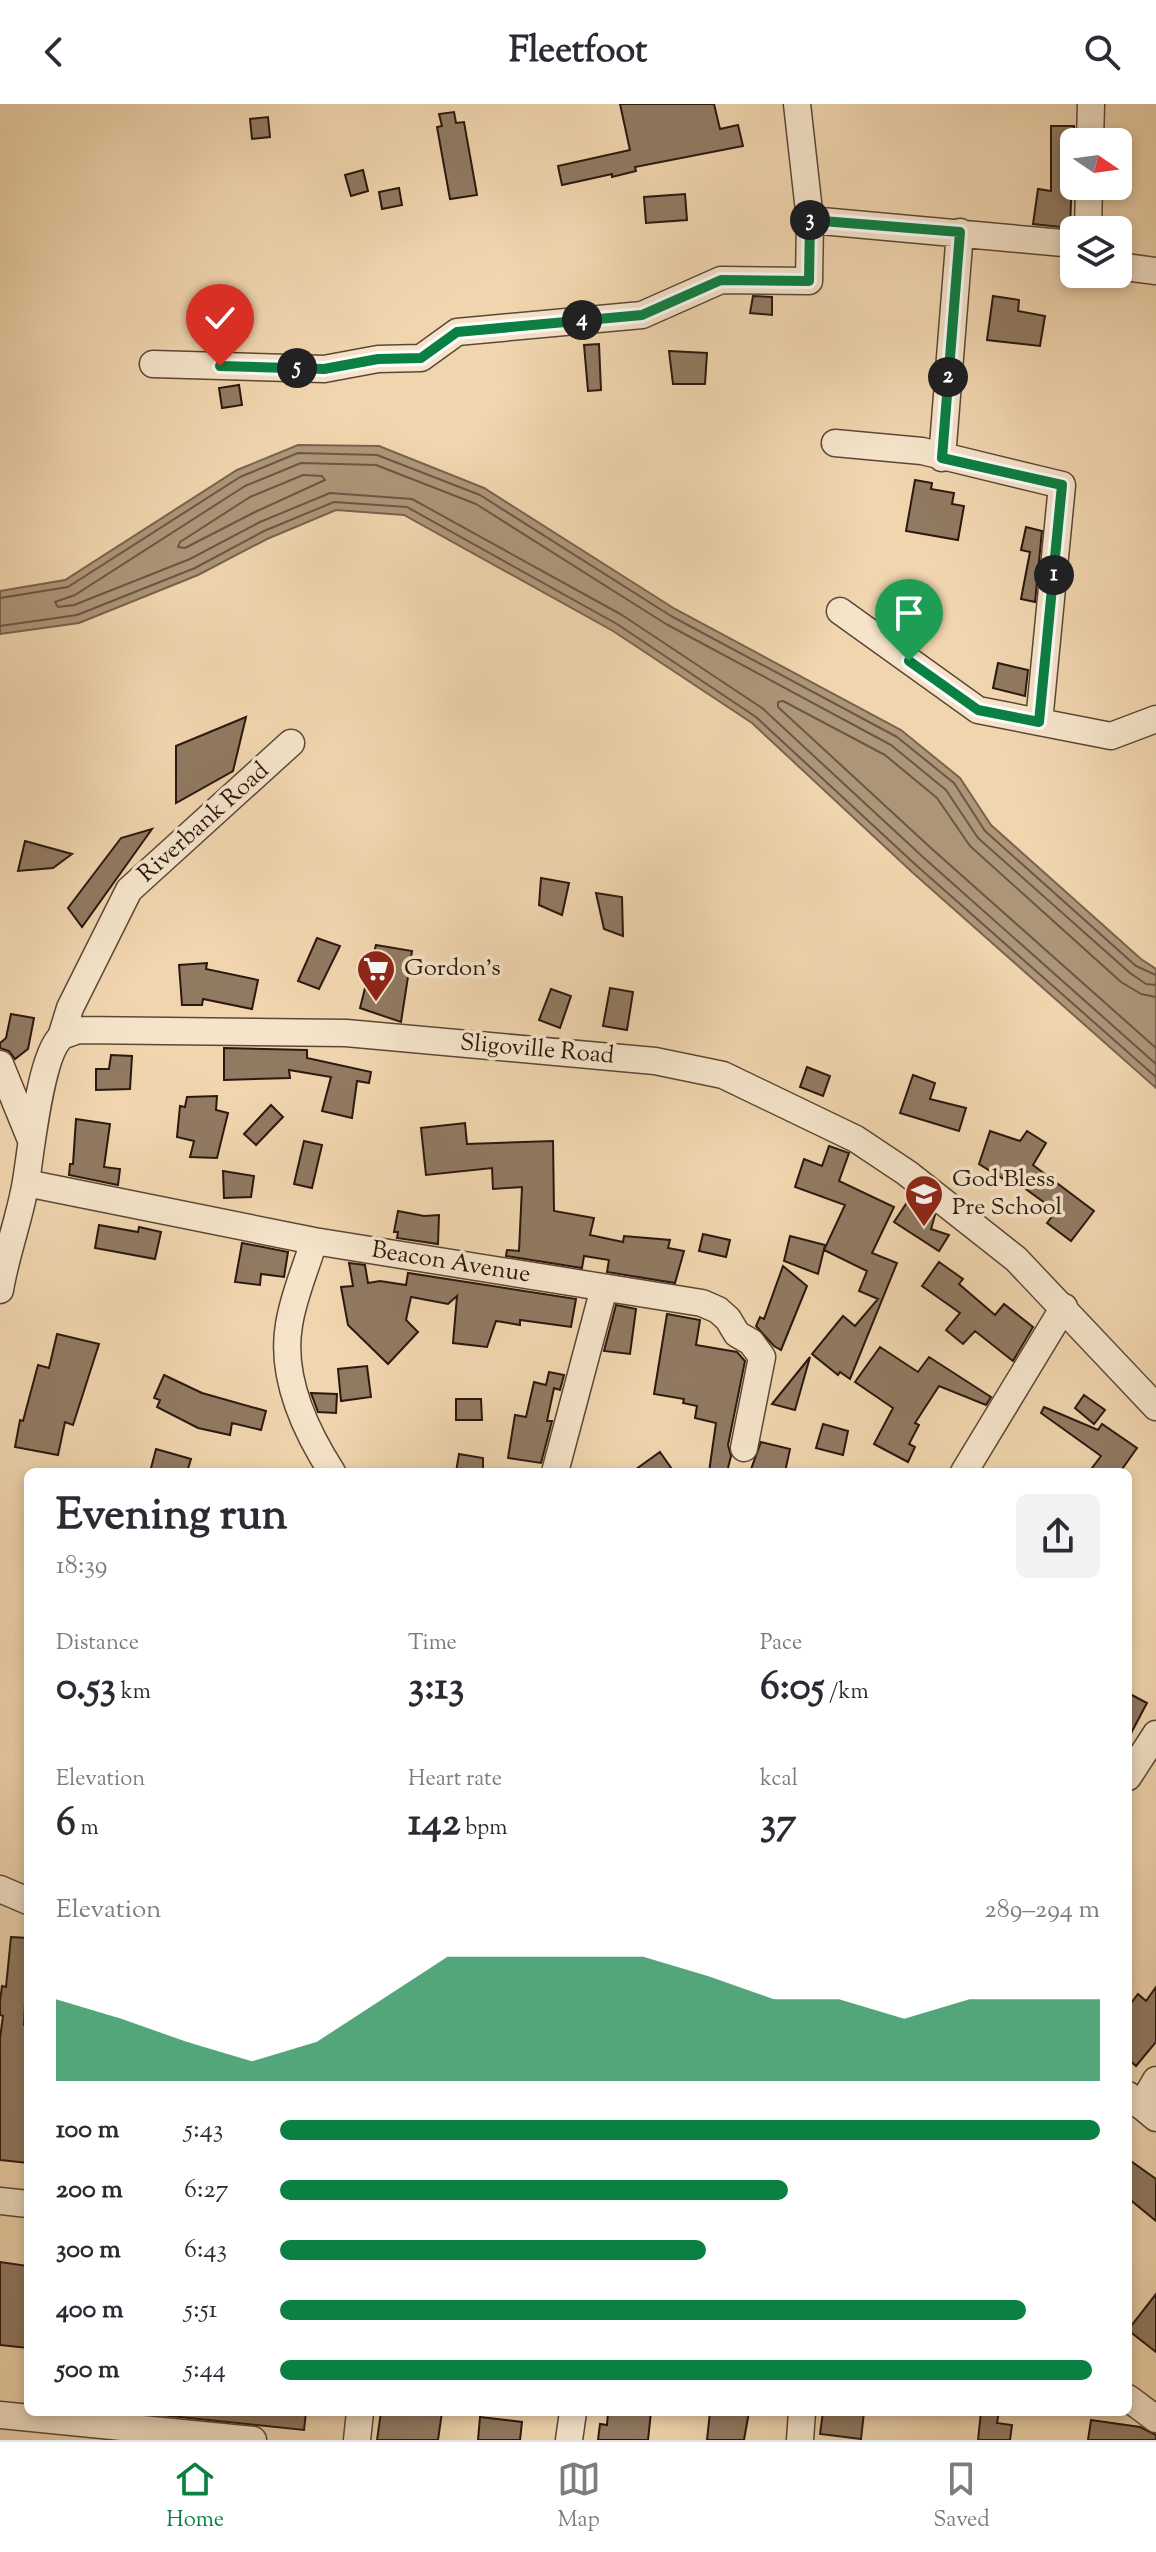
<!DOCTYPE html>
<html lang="en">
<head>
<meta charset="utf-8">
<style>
  body { margin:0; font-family:"Sorts Mill Goudy",serif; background:#f2f2f3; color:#2b2b33; height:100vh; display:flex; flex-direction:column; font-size:30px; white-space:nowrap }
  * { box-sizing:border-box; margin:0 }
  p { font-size:26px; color:#7c7c81 }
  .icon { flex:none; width:44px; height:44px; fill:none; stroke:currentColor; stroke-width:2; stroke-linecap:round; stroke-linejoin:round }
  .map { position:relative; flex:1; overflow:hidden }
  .details { position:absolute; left:24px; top:1364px; width:1108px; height:948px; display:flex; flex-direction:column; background:#fff; border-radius:12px; box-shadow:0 4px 12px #0003 }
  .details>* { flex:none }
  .needle { width:52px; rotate:103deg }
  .tools { position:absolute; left:1060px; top:24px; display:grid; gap:16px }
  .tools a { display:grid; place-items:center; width:72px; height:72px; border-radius:12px; background:#fff; box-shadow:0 4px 12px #0003; font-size:40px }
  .pin { position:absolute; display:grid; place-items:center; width:68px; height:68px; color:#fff; margin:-82px -34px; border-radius:50% 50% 50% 0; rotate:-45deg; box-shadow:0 0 8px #0007 }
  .pin .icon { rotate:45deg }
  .km { position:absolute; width:40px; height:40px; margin:-20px; border-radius:50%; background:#222; color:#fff; font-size:22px; line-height:40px; text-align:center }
  .round { display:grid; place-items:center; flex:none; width:84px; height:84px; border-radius:12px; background:#f2f2f3 }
  .overview { display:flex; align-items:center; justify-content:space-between; height:136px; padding:0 32px }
  h1 { font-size:44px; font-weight:800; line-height:60px }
  .figures { display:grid; grid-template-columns:repeat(3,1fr); gap:12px; height:136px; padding:8px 32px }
  .figures div { display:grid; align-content:center }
  .figures b { font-size:40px; font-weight:800 }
  .figures small { font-size:22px; font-weight:400 }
  .figures p { font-size:22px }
  .chart { height:224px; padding:16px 32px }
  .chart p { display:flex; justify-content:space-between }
  .chart svg { width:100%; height:144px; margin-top:8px; fill:#0b8043; opacity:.7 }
  ul { padding:0 32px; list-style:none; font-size:26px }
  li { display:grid; grid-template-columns:128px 96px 1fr; align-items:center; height:60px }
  li i { height:20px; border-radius:10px; background:#0b8043 }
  header { display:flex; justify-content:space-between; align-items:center; height:104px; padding:0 32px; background:#fff; font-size:36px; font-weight:800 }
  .dock { display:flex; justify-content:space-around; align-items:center; height:112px; border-top:2px solid #e1e1e2; background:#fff; font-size:22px; color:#7c7c81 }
  .dock a { display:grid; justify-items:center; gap:4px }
  .dock .current { color:#0b8043 }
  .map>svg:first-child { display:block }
</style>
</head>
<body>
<header><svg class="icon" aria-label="back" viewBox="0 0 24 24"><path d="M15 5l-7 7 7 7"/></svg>Fleetfoot<svg class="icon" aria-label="search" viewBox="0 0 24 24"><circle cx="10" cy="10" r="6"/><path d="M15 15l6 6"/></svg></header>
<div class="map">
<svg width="1156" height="2336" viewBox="0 0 1156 2336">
  <rect width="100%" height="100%" fill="#f0d5ae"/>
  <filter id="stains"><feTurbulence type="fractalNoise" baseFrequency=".0025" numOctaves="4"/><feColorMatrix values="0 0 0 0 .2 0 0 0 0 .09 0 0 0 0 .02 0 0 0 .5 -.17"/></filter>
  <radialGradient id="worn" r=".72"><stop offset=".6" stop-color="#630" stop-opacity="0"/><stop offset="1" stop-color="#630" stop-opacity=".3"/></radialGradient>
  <path fill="#ad9578" stroke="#79634e" stroke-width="2" d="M298,341L379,342L484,384L675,505L901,626L960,674L991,721L1141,855L1156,865V984L912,768L752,619L613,527L404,411L336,406L267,435L198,471L79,519L0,530V487L65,476L237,366Z"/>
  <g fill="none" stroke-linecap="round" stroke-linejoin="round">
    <path stroke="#6c5644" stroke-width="2" d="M303,371L322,372L325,376L255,408L185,444L178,443L180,438L250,393Z
      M0,494L68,483L240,373L298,349L377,351L480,391L671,512L897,633L954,679L985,727L1136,862L1156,871
      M0,522L77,511L195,464L264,427L334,398L407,403L617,520L756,613L917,762L1156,973
      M1156,881L1146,880L1130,869L978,734L946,686L891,641L666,520L476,400L376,361L301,359L245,382L75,491L55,498L58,503L74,501L190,455L260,418L330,389L412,395L622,511L762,604L924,754L1156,960
      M1156,893L1141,890L1121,878L970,742L937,694L885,651L783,597L778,598V603L932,745L1156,944"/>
  </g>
  <path fill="#917a62" stroke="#2b180f" stroke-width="2" d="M620,0H714L720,25L738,21L743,42L635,63L636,67L612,73V70L562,81L558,62L630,46Z
    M454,8L456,19L464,18L477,91L450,95L437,23L442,22L439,10Z
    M268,13L270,33L252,35L250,15Z
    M1051,22H1074L1070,124L1033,120L1038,85L1051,87Z
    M363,66L368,87L351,92L345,71Z
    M399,84L402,101L382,105L379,88Z
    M685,90L687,116L646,119L644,93Z
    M753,192L772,193V211L750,209Z
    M993,192L1019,196L1018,207L1045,212L1040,242L987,236Z
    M599,240L601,286L588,287L584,241Z
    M669,247L707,249L705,280H673Z
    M239,281L242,301L222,304L219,284Z
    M915,376L932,379L931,385L954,389L952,400L964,402L958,436L906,427Z
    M1026,423L1042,427L1035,498L1021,495L1030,448L1021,446Z
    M998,559L1028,566L1025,592L993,584Z
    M246,613L233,667L176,699V642Z
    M152,725L82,823L68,804L121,734Z
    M25,737L72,750L53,764L18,767Z
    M541,774L569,779L562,811L539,801Z
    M596,789L622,793L623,832L604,825Z
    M317,834L340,842L319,885L298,877Z
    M376,841L412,847L401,918L360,904Z
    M207,859L206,865L258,876L252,905L203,895L202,901H182L179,861Z
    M610,884L633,888L627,926L603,922Z
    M551,885L571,892L560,924L539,916Z
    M11,910L34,914L28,945L15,955L9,947L0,944V939L6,934Z
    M224,944L307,946V954L371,968L369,979L357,977L352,1014L322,1007L331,973L289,966L290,974L224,976Z
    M111,951L132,952L130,985L96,986V965H109Z
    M807,963L830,972L823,992L800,983Z
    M913,971L935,979L930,995L966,1004L959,1027L900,1009Z
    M217,992L216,1006L228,1009L217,1054L190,1053L194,1037L177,1033L180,1002L185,1003L187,993Z
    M271,1001L283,1013L256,1041L244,1030Z
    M76,1015L110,1020L104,1063L120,1065L118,1081L69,1071L70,1060H73Z
    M465,1019L467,1040L553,1037L554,1107L594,1114L590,1131L623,1138L624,1132L670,1136L668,1144L684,1147L675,1179L607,1168L609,1156L584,1152L582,1164L506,1152L507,1146L519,1147L522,1083L493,1085L492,1064L426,1071L421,1024Z
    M990,1027L1020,1037L1027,1027L1046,1039L1033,1061L1094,1107L1071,1137L1047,1119L1056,1107L1020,1081L1018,1084L979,1060Z
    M304,1037L322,1041L312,1084L294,1080Z
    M829,1042L849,1049L839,1077L894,1103L872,1149L897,1159L850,1275L840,1268L838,1271L812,1250L843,1212L855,1222L878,1195L859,1187L867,1167L824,1146L845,1101L795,1083L804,1055L822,1062Z
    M223,1067L254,1072L251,1093L224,1094Z
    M910,1094L935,1111L931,1125L949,1131L939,1147L894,1118Z
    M398,1107L424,1112L439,1111L438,1140L397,1134L398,1128H394Z
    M99,1121L138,1128L139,1123L161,1128L155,1155L95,1144Z
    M703,1130L730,1136L726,1153L699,1147Z
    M790,1132L825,1141L818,1170L784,1157Z
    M242,1139L288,1148L284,1173L261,1170L260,1181L235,1178Z
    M939,1158L963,1175L959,1180L995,1211L1004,1200L1033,1223L1013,1257L975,1227L963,1240L946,1226L960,1209L922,1182Z
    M349,1159L365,1161L368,1179L380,1177L406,1181L408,1169L576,1195L571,1223L520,1216V1221L496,1217L487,1243L453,1239L457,1192L448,1200L411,1193L406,1216L418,1228L388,1260L348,1221L341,1183L353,1182Z
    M783,1162L807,1182L781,1246L774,1242L756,1222L760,1213L764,1215Z
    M616,1201L636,1205L630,1250L604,1247Z
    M667,1210L700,1216L696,1241L737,1248L745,1257L728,1341L731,1352L727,1368H709L716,1319L695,1314L697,1302L683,1299L684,1295L654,1290Z
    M57,1230L99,1240L73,1321L65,1318L58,1351L15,1343L20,1316L23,1317L38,1261L49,1264Z
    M880,1243L918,1268L929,1253L991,1293L986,1301L939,1282L915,1319L919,1321L909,1340L915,1343L908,1358L874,1340L893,1304L855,1278Z
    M810,1253L795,1306L772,1300Z
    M367,1262L371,1293L341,1297L338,1265Z
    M549,1268L564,1271L560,1286L554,1284L547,1317H552L541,1359L508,1354L515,1311L526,1313L534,1278L546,1281Z
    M164,1271L202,1289L266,1307L261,1326L232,1319L230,1331L198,1324L157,1303L160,1296L154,1294Z
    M311,1289L337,1290L336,1309L318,1308Z
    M1084,1291L1105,1306L1094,1320L1075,1304Z
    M456,1295H481L482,1316H456Z
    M1044,1303L1098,1326L1102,1320L1137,1344L1120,1368H1089L1101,1352L1041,1309Z
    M823,1320L848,1327L843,1351L816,1344Z
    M761,1338L790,1345L785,1368H750Z
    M156,1345L191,1355L187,1368H150Z
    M660,1348L674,1368H632Z
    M459,1350L483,1354V1368H456Z
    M1128,1589L1147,1599L1128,1635Z
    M11,1833L28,1834L24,1921L28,1922V2059L0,2056V1934L3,1912L0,1911V1897L2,1882L6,1883Z
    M1156,1883V1938L1136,1962L1128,1955V1903L1138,1890L1146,1897Z
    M1128,2055L1156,2075V2117L1128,2094Z
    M0,2158L28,2162V2244L0,2241Z
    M1156,2190V2248L1128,2226Z
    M161,2308H306L304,2326L161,2311Z
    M381,2308H442L438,2336H377Z
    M608,2308H651L648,2336H598L600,2320L607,2321Z
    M710,2308H749L744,2336H707Z
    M823,2308H864L861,2335L820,2330Z
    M981,2308H999L997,2319L1012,2321L1010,2336H978Z
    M480,2313L522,2318L520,2336H478Z
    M1091,2316L1140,2323L1156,2331V2336H1088Z"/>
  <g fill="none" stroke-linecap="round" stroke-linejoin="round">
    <g stroke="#5c4737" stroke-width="29">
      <path id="minor" d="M1090,38L1091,0
        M810,116L1074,140
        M1088,126L1089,82
        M1118,162L1156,167
        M153,260L324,265L378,255L421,254L457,228L642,211L721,176L809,177L810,116L797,0
        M835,339L922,347L1062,381L1039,618
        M942,354L960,128
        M840,507L978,606L1111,632L1156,615
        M61,933L70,904L129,786L291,639
        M0,960L31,1036
        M26,1079L314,1137L702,1199L718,1206L728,1215L737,1230L751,1238L762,1253L744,1344
        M314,1137C306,1164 293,1193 289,1221C280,1273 305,1326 332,1368
        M0,1186C6,1149 20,1114 26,1077C31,1048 40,952 61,933C65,930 74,928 78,926L346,929L655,957L723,971L856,1035L907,1069L1016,1155L1156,1303
        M555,1368L604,1184
        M964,1368L1064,1203
        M1128,1673L1156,1630
        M0,1785L28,1797
        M1128,1991L1156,2014
        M1141,2002L1156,1976
        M0,2097L28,2100
        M1128,2294L1156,2315
        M0,2311L253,2336
        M357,2336L360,2308
        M569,2336L573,2308
        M800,2336L802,2308"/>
    </g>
    <use href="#minor" stroke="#f5e4ca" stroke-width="26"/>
  </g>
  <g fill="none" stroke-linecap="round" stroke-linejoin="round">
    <g stroke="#fff" stroke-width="16">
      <path id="route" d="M220,262L324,265L378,255L421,254L457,228L642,211L721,176L809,177L810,116L960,128L942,354L1062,381L1039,618L978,606L909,557"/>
    </g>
    <use href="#route" stroke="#0b8043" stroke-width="10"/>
  </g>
  <defs>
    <g id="supermarket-pin" transform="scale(2)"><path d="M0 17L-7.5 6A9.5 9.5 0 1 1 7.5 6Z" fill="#8f2418" stroke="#f5e4ca"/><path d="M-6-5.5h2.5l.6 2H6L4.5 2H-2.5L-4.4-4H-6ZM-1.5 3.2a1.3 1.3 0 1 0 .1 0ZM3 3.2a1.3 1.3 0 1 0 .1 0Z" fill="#fff"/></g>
    <g id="school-pin" transform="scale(2)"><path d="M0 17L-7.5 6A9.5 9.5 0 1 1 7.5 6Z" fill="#8f2418" stroke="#f5e4ca"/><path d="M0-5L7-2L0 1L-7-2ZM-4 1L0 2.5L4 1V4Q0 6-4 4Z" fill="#fff"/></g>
  </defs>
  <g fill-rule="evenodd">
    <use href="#supermarket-pin" x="376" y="865"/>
    <use href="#school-pin" x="924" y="1090"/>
  </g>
  <g text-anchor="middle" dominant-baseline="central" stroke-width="7" stroke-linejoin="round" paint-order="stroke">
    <g font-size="24" fill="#2b180f" stroke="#f5e4ca">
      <text transform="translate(204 719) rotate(-42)">Riverbank Road</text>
      <text transform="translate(537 946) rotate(5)">Sligoville Road</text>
      <text transform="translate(451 1159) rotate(9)">Beacon Avenue</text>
    </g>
    <g font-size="24" fill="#2b180f" stroke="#f5e4ca" text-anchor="start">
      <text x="404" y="865">Gordon's</text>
      <text x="952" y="1076">God Bless<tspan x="952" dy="28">Pre School</tspan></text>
    </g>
  </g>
  <rect width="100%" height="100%" filter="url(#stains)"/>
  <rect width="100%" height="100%" fill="url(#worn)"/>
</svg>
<div class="tools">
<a><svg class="needle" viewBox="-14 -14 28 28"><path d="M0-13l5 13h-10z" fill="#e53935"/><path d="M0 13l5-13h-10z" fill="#7c7c81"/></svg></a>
<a><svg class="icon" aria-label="layers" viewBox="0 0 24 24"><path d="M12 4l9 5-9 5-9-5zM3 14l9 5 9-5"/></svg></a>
</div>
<div class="pin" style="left:909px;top:557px;background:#1e9e55"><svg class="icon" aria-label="arrive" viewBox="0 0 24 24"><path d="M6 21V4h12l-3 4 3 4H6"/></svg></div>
<div class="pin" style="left:220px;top:262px;background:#d93025"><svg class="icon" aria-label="check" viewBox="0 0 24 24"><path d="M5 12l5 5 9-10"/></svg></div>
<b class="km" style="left:1054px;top:471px">1</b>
<b class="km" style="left:948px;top:273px">2</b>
<b class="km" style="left:810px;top:116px">3</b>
<b class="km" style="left:582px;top:216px">4</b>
<b class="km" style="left:297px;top:264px">5</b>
<section class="details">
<div class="overview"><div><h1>Evening run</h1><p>18:39</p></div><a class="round"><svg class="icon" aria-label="share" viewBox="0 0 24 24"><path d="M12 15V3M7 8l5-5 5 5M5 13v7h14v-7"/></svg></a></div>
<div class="figures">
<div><p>Distance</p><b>0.53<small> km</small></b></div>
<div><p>Time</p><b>3:13</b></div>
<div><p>Pace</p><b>6:05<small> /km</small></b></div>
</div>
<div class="figures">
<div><p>Elevation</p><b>6<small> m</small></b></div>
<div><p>Heart rate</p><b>142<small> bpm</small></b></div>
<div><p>kcal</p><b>37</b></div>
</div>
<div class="chart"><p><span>Elevation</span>289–294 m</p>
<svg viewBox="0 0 160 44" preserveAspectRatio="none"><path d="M0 44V19L10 25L20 32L30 38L40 32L50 19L60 6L70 6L80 6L90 6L100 12L110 19L120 19L130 25L140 19L150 19L160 19V44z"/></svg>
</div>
<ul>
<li><b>100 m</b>5:43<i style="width:100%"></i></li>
<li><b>200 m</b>6:27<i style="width:62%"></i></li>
<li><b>300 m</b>6:43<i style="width:52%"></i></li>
<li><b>400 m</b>5:51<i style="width:91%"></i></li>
<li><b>500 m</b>5:44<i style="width:99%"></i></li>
</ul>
</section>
</div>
<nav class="dock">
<a class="current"><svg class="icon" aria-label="home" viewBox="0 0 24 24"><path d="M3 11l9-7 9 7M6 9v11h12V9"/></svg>Home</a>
<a><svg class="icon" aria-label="map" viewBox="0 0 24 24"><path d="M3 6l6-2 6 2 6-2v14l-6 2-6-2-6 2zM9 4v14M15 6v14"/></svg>Map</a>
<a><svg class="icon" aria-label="saved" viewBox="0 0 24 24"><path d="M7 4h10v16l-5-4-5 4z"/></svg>Saved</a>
</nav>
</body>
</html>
